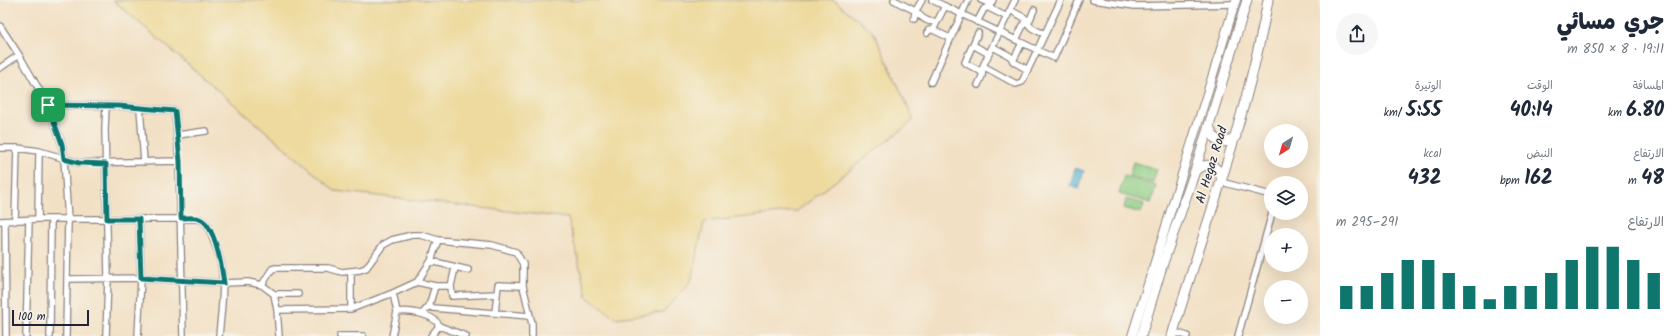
<!DOCTYPE html>
<html lang="ar">
<head>
<meta charset="utf-8">
<style>
  body { margin:0; font-family:Kalam,"Playpen Sans Arabic",sans-serif; background:#f6f6f7; color:#1f2937; direction:rtl; height:100vh; display:flex; flex-direction:column; font-size:15px; white-space:nowrap }
  * { box-sizing:border-box; margin:0 }
  p { font-size:13px; color:#747a83 }
  .icon { flex:none; width:22px; height:22px; fill:none; stroke:currentColor; stroke-width:2; stroke-linecap:round; stroke-linejoin:round }
  .map { position:relative; flex:1; overflow:hidden; direction:ltr }
  .drawer { display:flex; flex-direction:column; background:#fff; width:360px }
  .drawer>* { flex:none }
  .needle { width:26px; rotate:217deg }
  .tools { position:absolute; left:1264px; top:124px; display:grid; gap:8px }
  .tools a { display:grid; place-items:center; width:44px; height:44px; border-radius:50%; background:#fff; box-shadow:0 4px 16px #0002; font-size:20px }
  .scale { position:absolute; left:12px; bottom:10px; width:77px; box-sizing:border-box; padding-left:4px; border:2px solid #22223b; border-top:0; font-size:11px; line-height:14px; white-space:nowrap; color:#22223b; -webkit-text-stroke:3px #f7f3e8; paint-order:stroke }
  .pin { position:absolute; display:grid; place-items:center; width:34px; height:34px; color:#fff; margin:-17px; border-radius:8px; box-shadow:0 2px 6px #0006 }
  .round { display:grid; place-items:center; flex:none; width:42px; height:42px; border-radius:21px; background:#f6f6f7 }
  .head { display:flex; align-items:center; justify-content:space-between; height:68px; padding:0 16px }
  h1 { font-size:22px; font-weight:800; line-height:30px }
  .figures { display:grid; grid-template-columns:repeat(3,1fr); gap:6px; height:68px; padding:4px 16px }
  .figures div { display:grid; align-content:center }
  .figures b { font-size:20px; font-weight:800 }
  .figures small { font-size:11px; font-weight:400 }
  .figures p { font-size:11px }
  .chart { height:112px; padding:8px 16px }
  .chart p { display:flex; justify-content:space-between }
  .chart svg { width:100%; height:72px; margin-top:4px; stroke:#0f766e; stroke-width:6 }
  main { display:flex; flex:1; min-height:0 }
  .map>svg:first-child { display:block }
</style>
</head>
<body>
<main>
<section class="drawer">
<div class="head"><div><h1>جري مسائي</h1><p>19:11 · 8 × 850 m</p></div><a class="round"><svg class="icon" aria-label="share" viewBox="0 0 24 24"><path d="M12 15V3M7 8l5-5 5 5M5 13v7h14v-7"/></svg></a></div>
<div class="figures">
<div><p>المسافة</p><b>6.80<small> km</small></b></div>
<div><p>الوقت</p><b>40:14</b></div>
<div><p>الوتيرة</p><b>5:55<small> /km</small></b></div>
</div>
<div class="figures">
<div><p>الارتفاع</p><b>48<small> m</small></b></div>
<div><p>النبض</p><b>162<small> bpm</small></b></div>
<div><p>kcal</p><b>432</b></div>
</div>
<div class="chart"><p><span>الارتفاع</span>291–295 m</p>
<svg viewBox="0 0 160 44" preserveAspectRatio="none"><path d="M5 44V30M15 44V30M25 44V22M35 44V14M45 44V14M55 44V22M65 44V30M75 44V38M85 44V30M95 44V30M105 44V22M115 44V14M125 44V6M135 44V6M145 44V14M155 44V22"/></svg>
</div>
</section>
<div class="map">
<svg width="1320" height="336" viewBox="0 0 1320 336">
  <rect width="100%" height="100%" fill="#f7f3e8"/>
  <filter id="ink" filterUnits="userSpaceOnUse"><feTurbulence type="fractalNoise" baseFrequency=".025" numOctaves="2"/><feDisplacementMap in="SourceGraphic" scale="8" xChannelSelector="R" yChannelSelector="G"/><feConvolveMatrix kernelMatrix="1 2 1 2 8 2 1 2 1" color-interpolation-filters="sRGB"/></filter>
  <filter id="wash" filterUnits="userSpaceOnUse"><feTurbulence type="fractalNoise" baseFrequency=".012" numOctaves="4" result="noise"/><feDisplacementMap in="SourceGraphic" scale="16" xChannelSelector="R" yChannelSelector="G"/><feGaussianBlur stdDeviation="0.9" result="paint"/><feColorMatrix in="noise" values="0 0 0 0 0 0 0 0 0 0 0 0 0 0 0 0 0 1.4 0 .05"/><feComposite in="paint" operator="in"/></filter>
  <g filter="url(#wash)">
    <rect width="100%" height="100%" fill="#f2e0c4"/>
    <path fill="#8ccd84" stroke="#577860" d="M1133,162L1157,169L1153,183L1129,176Z
      M1124,176L1156,186L1151,203L1119,194Z
      M1126,199L1144,204L1141,213L1124,208Z"/>
    <path fill="#eeda9e" stroke="#887e6c" d="M113,0H834L874,33L914,120L797,211L704,222L691,281L663,312L616,318L587,297L568,218L335,191Z"/>
    <path fill="#50afcf" stroke="#396885" d="M1075,168L1084,171L1079,189L1070,186Z"/>
  </g>
  <g filter="url(#ink)">
    <g fill="none" stroke-linecap="round" stroke-linejoin="round">
      <g stroke="#8a8180" stroke-width="8">
        <path id="minor" d="M894,0C901,4 908,7 915,11C923,18 926,23 937,21
          M932,0L1054,58L1079,0
          M981,0L991,4
          M1093,0L1135,6L1235,4
          M987,7L1007,17
          M1010,10L1025,18C1031,30 1033,29 1045,34
          M914,19L915,12L922,0
          M977,22L984,9L990,6L993,0
          M1028,24L1034,10
          M0,26L19,55L0,68
          M933,30L950,38
          M927,33L929,30H933L945,6
          M978,33L965,62L967,64L982,72
          M1016,40L1026,19
          M973,45L989,54
          M993,47L1010,56L1014,62L1028,70
          M19,55L48,105L62,144L64,159L68,220L66,336
          M1013,61L1022,43
          M983,66L1016,84L1022,82L1061,0
          M931,82L968,0
          M978,85L982,76L983,66L1015,0
          M48,105L119,106L175,111L179,161L183,336
          M140,108L144,162
          M178,135L206,131
          M0,148H17L15,221
          M17,148L39,151L79,163L179,161
          M1221,182L1271,195
          M38,219L39,151
          M0,221L38,219H200C208,223 210,231 213,239C228,272 222,301 219,336
          M5,221L6,336
          M431,261L468,270
          M455,268L451,286L452,296L497,294
          M351,272V309
          M68,279L141,278L224,283L248,282L262,285L274,294H298
          M417,282L431,261L438,240
          M262,285L272,269L276,268H328L342,272L360,270L366,268L383,245L392,240L412,235H421L438,240L492,245L516,252L523,264V286L532,324V336
          M393,293L417,282L435,286H451
          M274,294L277,310L279,336
          M429,306L433,308L529,316
          M277,310L351,309L393,293L397,312L392,336
          M397,312C408,310 435,314 439,326L431,336
          M495,313L498,285L523,286
          M422,314L429,306L435,286
          M439,326L466,336
          M1174,332L1187,336
          M26,336L29,220
          M50,336L51,220
          M106,336L108,278L105,129L106,106
          M138,336L141,278L139,219
          M340,336H363
          M1238,336L1272,213"/>
      </g>
      <g stroke="#8a8180" stroke-width="10">
        <path id="secondary" d="M1132,336L1236,0"/>
      </g>
      <g stroke="#8a8180" stroke-width="11">
        <path id="primary" d="M1209,125C1213,141 1221,148 1236,136
          M1195,171C1207,161 1217,164 1222,179
          M1141,336L1163,263L1195,171L1247,0
          M1172,336C1205,224 1248,115 1268,0"/>
      </g>
      <use href="#minor" stroke="#fff" stroke-width="5.5"/>
      <use href="#secondary" stroke="#fff" stroke-width="8"/>
      <use href="#primary" stroke="#fff" stroke-width="9"/>
    </g>
  </g>
  <g fill="none" stroke-linecap="round" stroke-linejoin="round" filter="url(#ink)">
    <g stroke="#fff" stroke-width="8">
      <path id="route" d="M48,105L119,106L175,111L180,161L181,218C187,218 194,217 200,219C215,225 222,269 224,283L141,278L139,219H107L106,164L79,163L64,159L62,144Z"/>
    </g>
    <use href="#route" stroke="#0f766e" stroke-width="5"/>
  </g>
  <g text-anchor="middle" dominant-baseline="central" stroke-width="3.5" stroke-linejoin="round" paint-order="stroke">
    <g font-size="13" fill="#22223b" stroke="#f7f3e8">
      <text transform="translate(1212 165) rotate(-73)">Al Hegaz Road</text>
    </g>
  </g>
</svg>
<div class="tools">
<a><svg class="needle" viewBox="-14 -14 28 28"><path d="M0-13l5 13h-10z" fill="#e53935"/><path d="M0 13l5-13h-10z" fill="#747a83"/></svg></a>
<a><svg class="icon" aria-label="layers" viewBox="0 0 24 24"><path d="M12 4l9 5-9 5-9-5zM3 14l9 5 9-5"/></svg></a>
<a>+</a>
<a>−</a>
</div>
<div class="scale">100 m</div>
<div class="pin" style="left:48px;top:105px;background:#1e9e55"><svg class="icon" aria-label="arrive" viewBox="0 0 24 24"><path d="M6 21V4h12l-3 4 3 4H6"/></svg></div>
</div>
</main>
</body>
</html>
